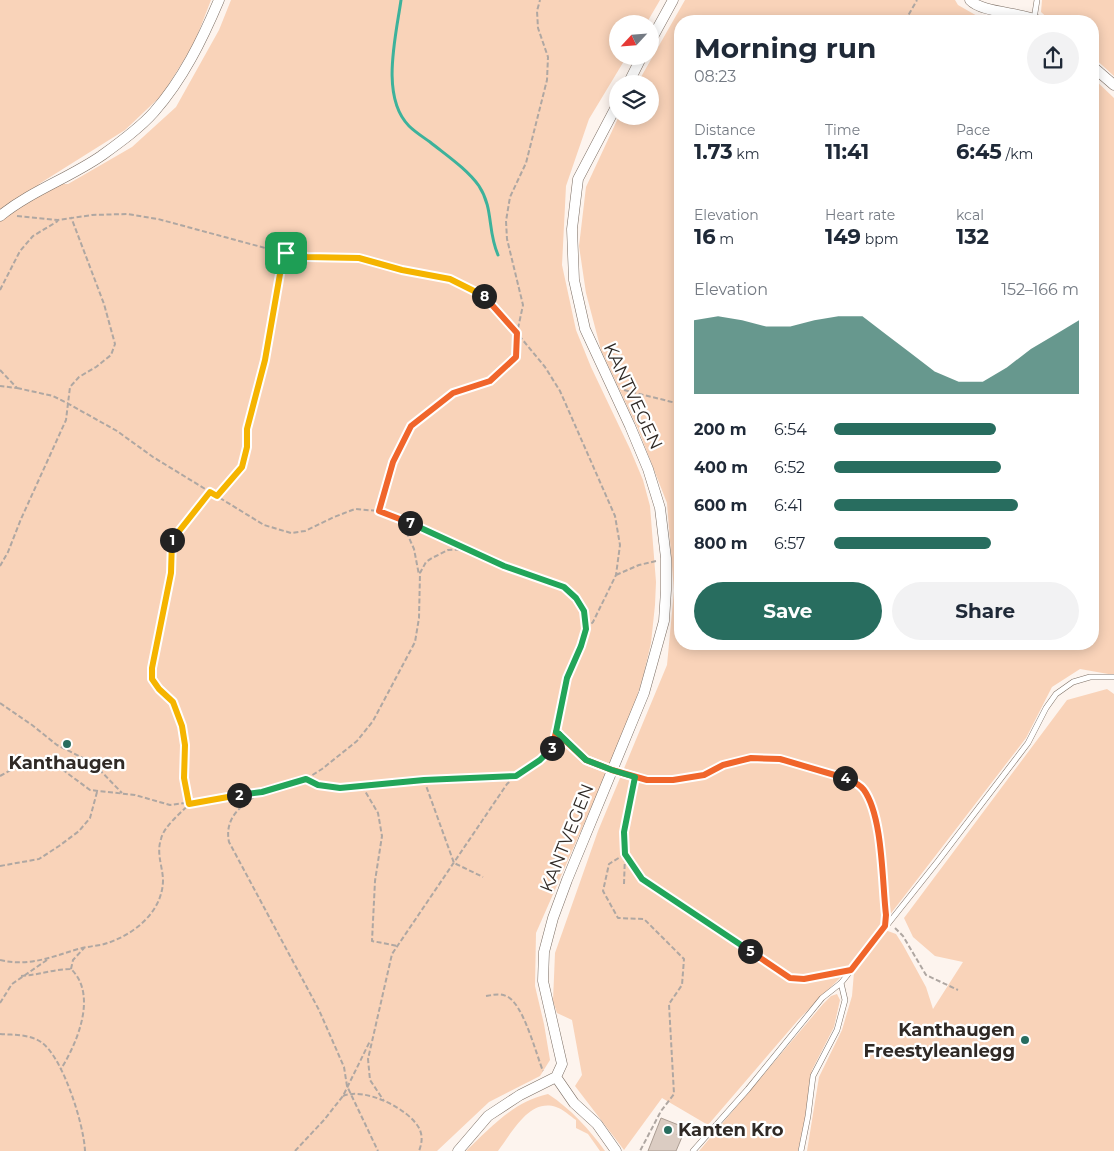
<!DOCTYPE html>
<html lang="en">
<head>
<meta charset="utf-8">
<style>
  body { margin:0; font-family:Montserrat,sans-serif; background:#f2f2f3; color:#1f2937; height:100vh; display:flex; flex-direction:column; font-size:19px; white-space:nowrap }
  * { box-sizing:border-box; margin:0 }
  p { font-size:16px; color:#747a83 }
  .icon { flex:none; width:28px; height:28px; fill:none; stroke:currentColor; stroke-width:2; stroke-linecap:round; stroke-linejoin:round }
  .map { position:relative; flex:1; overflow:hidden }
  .details { position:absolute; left:674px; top:15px; width:425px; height:635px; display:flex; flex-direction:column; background:#fff; border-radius:20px; box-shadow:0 2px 12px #0003 }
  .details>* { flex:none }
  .needle { width:32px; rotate:244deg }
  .buttons { position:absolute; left:609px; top:15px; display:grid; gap:10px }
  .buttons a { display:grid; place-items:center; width:50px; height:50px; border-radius:50%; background:#fff; box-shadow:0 2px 12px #0003; font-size:25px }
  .pin { position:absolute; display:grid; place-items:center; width:42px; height:42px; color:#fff; margin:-21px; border-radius:10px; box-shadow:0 2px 8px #0006 }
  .km { position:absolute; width:25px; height:25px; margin:-12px; border-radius:50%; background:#222; color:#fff; font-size:14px; line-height:25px; text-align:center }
  .round { display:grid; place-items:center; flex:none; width:52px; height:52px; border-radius:26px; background:#f2f2f3 }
  .summary { display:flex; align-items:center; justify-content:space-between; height:85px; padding:0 20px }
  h1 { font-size:28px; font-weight:700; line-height:38px }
  .stats { display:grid; grid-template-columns:repeat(3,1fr); gap:8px; height:85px; padding:5px 20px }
  .stats div { display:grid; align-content:center }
  .stats b { font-size:21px; font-weight:700 }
  .stats small { font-size:14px; font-weight:400 }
  .stats p { font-size:14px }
  .chart { height:140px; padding:10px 20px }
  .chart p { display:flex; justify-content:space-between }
  .chart svg { width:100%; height:90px; margin-top:5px; fill:#286d5f; opacity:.7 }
  .cta { display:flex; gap:10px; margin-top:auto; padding:10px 20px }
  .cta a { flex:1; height:58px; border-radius:30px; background:#286d5f; color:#fff; font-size:20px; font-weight:700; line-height:58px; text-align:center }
  .cta a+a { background:#f2f2f3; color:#1f2937 }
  ul { padding:0 20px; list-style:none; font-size:16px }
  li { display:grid; grid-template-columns:80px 60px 1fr; align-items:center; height:38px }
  li i { height:12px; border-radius:6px; background:#286d5f }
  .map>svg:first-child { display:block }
</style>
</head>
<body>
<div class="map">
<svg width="1114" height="1151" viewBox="0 0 1114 1151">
  <rect width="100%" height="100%" fill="#fdf4ee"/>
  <path fill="#f9d3b9" d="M0,0H211L194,44L162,95L125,130L39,184H68L132,147L176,107L219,30L231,0H660L646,24H618V56H627L589,119L566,186L562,265L576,330L591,367L630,449L643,480L650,506L656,582L655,605L651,643L644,673L631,717L536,933L535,986L544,1024L550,1060L540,1076L489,1102L437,1151H0Z
    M685,0H955L958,5L979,17L975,21H680V644H1092L1093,78L1114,98V675L1080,669L1052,687L1026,738L906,894L843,975L799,1019L708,1125L662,1098L624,1150L575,1086L582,1075L572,1020L557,1013L553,1001L555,953L598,831L667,665L674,591L667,503L638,429L601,350L586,293L579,246L586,187L619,116H650V84H637Z
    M1042,0H1114V76L1093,57L1092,21H1051L1041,12Z
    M1107,689L1114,694V1151H807L819,1077L842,1030L852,996L854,972L885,930L896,934L903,945L926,987L933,1009L963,962L935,956L913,937L904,918L1067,700Z
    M837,994L840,1000L834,1027L812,1070L805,1118L798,1151H699L823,1004L831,996Z
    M548,1094C571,1109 589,1129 605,1151H600L588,1134L576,1128V1120C570,1116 563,1109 556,1107C529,1098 512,1133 498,1151H466C491,1127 513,1102 548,1094Z"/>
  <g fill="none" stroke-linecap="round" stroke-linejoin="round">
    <path stroke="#3db29b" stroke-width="3" d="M401,0C396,36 380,97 409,126C415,132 423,137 430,142C446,155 467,169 479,186C494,209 487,230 498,255"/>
  </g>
  <path fill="#dbccc2" stroke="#aa9c92" d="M661,1118L681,1126L677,1135L682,1137L676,1151H648Z"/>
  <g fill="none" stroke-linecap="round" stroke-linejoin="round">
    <g stroke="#7c6f65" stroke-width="6">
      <path id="service" d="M1034,19L1037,0
        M693,1151L748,1089L822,998L841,983L938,861L1028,743L1046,708L1056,694L1073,682L1090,677H1114
        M801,1151L808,1116L813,1076L837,1030L845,1000L841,983"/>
    </g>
    <g stroke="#7c6f65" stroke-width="11">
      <path id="minor" d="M970,0C982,13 1021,12 1039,21
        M650,42L673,0
        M1092,66L1114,85
        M628,84L642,56
        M0,216C31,191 69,178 101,156C119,143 140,128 154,112C183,79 202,40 219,0
        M556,1077L574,1103L597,1124L616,1151
        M458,1151L488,1116L520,1095L556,1077L562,1064L543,981L544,952L553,918L567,880L644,693L664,621L666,590V558L660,508L648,469L630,426L585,329L574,280L572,229L578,179L618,103"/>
    </g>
    <path stroke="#afa7a2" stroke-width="2" stroke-dasharray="5 2.5" stroke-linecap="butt" d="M905,21L917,0
      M17,216L58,220L92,215L127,214L158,219L280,252L307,257L359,258L402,270L450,279L479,292L493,303L517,333L545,367L560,391L615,516L620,545L616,575L593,622L586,629
      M0,290L20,251L33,236L58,221
      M0,370L17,388L0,386
      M17,388L53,396L67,403L117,431L153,457L264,525L291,533L305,531L334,517L355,509L379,511L401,520L414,549L419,575
      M624,390L680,404
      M217,496L242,467L247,447V429L265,361L280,275L286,253
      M379,511L393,462L411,426L453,393L490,381L516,357L517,333L523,305L507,239L506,221L510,197L526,163L547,80L548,57L538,28L537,11L540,0
      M401,520L467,548
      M675,551L680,548
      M0,566L8,552L21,519L66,420L70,387L79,377L96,367L111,355L115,344L104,304L71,217
      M616,575L639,565L656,561
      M0,703L32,725L57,745L93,763L122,793
      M556,732L586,760L604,767
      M622,773C647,780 679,785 704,775C714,771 721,765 732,763C763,756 784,760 814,769C829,773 851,776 863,788C882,807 882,886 886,914
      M0,776L20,765L44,761L59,767L90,790L135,795L170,805L262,792L289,785L306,779L322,769L357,741L373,721L415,642L419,618L420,573L426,562L432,558L448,550L470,549L504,566L564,587C606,618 576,644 567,679C561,699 559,720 555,740C546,761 523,768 507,784L392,954L368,1059L370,1080L384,1101
      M635,777L624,833L625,854L642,879L790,977L804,979L841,972
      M306,779C341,796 386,783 423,780C453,778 484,777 514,776
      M424,780L454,863L483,877
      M362,786L378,813L382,836L375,881L372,941L398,946
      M260,793C241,805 224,818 229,842L319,1010L344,1067L347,1086L378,1151
      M625,854L609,864L603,891L618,918L644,919L684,959L682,985L669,1004L674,1094L661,1111L640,1151
      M0,866L39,859L59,846L79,831L90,818L97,792
      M624,884L625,854
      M895,928L903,936L926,975L958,990
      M0,960C29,967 51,957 78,949C86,947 93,946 101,945C131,937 162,914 163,881C163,867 156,854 161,839C164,826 180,814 189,804L184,778L185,745L182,726L173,702L159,689L152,679V668L171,573L172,539L210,492
      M71,969L73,960L84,948
      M21,976C39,975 54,969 71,969C98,995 77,1043 61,1069
      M486,996C493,995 499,993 506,996C523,1002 536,1054 543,1071
      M0,1003L12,984L47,960
      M0,1034C14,1035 29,1034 41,1042C63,1057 84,1125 85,1151
      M343,1096C364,1087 408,1108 419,1128C423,1136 422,1143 419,1151
      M295,1151L324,1120L343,1096L370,1041"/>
    <use href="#service" stroke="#fff" stroke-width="5"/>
    <use href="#minor" stroke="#fff" stroke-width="10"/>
  </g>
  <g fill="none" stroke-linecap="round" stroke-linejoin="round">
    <g stroke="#fff" stroke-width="10">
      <path id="split-1" d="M172,540L210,492L217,496L242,467L247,447V429L265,360L280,274L286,253"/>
    </g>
    <g stroke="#fff" stroke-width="10">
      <path id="split-2" d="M172,540L171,573L152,668V679L159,689L173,702L182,726L185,745L184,778L189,804L239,795"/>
    </g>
    <g stroke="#fff" stroke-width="10">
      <path id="split-3" d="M239,795L262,792L306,779L318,785L340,788L424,780L516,776L540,760L552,748"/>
    </g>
    <g stroke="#fff" stroke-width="10">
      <path id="split-4" d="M552,748L556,732L586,760L612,770L647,780H673L704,775L723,765L751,758L780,759L845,778"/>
    </g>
    <g stroke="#fff" stroke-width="10">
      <path id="split-5" d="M750,951L790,978L804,979L851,970L885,926L886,915C882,881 883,817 864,790C860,784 852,781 845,778"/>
    </g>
    <g stroke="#fff" stroke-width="10">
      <path id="split-6" d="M559,734L586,760L612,770L635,777L624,832L625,854L642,879L750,951"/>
    </g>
    <g stroke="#fff" stroke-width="10">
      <path id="split-7" d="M410,523L504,566L564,587L576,598L584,611L586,629L581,646L567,678L556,732L559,734"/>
    </g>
    <g stroke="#fff" stroke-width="10">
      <path id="split-8" d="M410,523L379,511L393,462L411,426L453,393L490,381L516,357L517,333L484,296"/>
    </g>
    <g stroke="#fff" stroke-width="10">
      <path id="split-9" d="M286,253L307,257L359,258L402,270L450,279L484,296"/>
    </g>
    <use href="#split-1" stroke="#f5b400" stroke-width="6"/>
    <use href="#split-2" stroke="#f5b400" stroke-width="6"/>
    <use href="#split-3" stroke="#22a559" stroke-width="6"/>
    <use href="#split-4" stroke="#f0652b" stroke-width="6"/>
    <use href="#split-5" stroke="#f0652b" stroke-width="6"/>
    <use href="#split-6" stroke="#22a559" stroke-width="6"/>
    <use href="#split-7" stroke="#22a559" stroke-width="6"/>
    <use href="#split-8" stroke="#f0652b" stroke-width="6"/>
    <use href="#split-9" stroke="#f5b400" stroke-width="6"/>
  </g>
  <g fill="#286d5f" stroke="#fff" stroke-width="2">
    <circle cx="67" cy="744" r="5"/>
    <circle cx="1025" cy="1040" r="5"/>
    <circle cx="668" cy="1130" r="5"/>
  </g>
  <g text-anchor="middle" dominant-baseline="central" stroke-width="4.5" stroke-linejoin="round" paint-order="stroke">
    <g font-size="18" fill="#302a26" stroke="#fff">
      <text transform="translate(633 396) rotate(65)">KANTVEGEN</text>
      <text transform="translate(567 838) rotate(-68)">KANTVEGEN</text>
    </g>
    <g font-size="18" font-weight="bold" fill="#302a26" stroke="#fff">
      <text x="67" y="763">Kanthaugen</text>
      <text x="1015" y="1030" text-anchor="end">Kanthaugen<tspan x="1015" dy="21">Freestyleanlegg</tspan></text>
      <text x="678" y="1130" text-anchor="start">Kanten Kro</text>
    </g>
  </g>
</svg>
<div class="buttons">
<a><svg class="needle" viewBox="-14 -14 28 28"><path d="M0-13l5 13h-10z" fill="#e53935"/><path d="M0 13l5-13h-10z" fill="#747a83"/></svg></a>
<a><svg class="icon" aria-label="layers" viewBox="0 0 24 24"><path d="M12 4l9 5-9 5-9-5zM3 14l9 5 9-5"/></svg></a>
</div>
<div class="pin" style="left:286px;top:253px;background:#1e9e55"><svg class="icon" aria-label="arrive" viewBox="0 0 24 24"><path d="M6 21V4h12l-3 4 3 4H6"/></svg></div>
<b class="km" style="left:172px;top:540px">1</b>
<b class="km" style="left:239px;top:795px">2</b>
<b class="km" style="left:552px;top:748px">3</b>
<b class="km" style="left:845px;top:778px">4</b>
<b class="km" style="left:750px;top:951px">5</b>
<b class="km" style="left:410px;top:523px">7</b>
<b class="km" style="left:484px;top:296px">8</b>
<section class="details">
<div class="summary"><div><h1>Morning run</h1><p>08:23</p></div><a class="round"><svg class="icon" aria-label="share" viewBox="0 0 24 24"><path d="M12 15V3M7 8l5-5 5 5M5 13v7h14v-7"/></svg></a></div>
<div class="stats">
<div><p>Distance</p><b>1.73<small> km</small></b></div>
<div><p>Time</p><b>11:41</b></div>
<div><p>Pace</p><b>6:45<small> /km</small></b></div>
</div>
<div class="stats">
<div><p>Elevation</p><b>16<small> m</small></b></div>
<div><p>Heart rate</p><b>149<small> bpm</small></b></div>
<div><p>kcal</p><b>132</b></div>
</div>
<div class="chart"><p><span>Elevation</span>152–166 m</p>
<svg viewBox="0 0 160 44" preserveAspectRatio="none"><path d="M0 44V8L10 6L20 8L30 11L40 11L50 8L60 6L70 6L80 15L90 24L100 33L110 38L120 38L130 31L140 22L150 15L160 8V44z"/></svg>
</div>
<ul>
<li><b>200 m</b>6:54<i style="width:66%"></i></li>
<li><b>400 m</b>6:52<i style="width:68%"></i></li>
<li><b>600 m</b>6:41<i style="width:75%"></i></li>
<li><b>800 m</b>6:57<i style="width:64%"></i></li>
</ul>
<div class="cta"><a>Save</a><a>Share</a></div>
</section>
</div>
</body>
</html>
